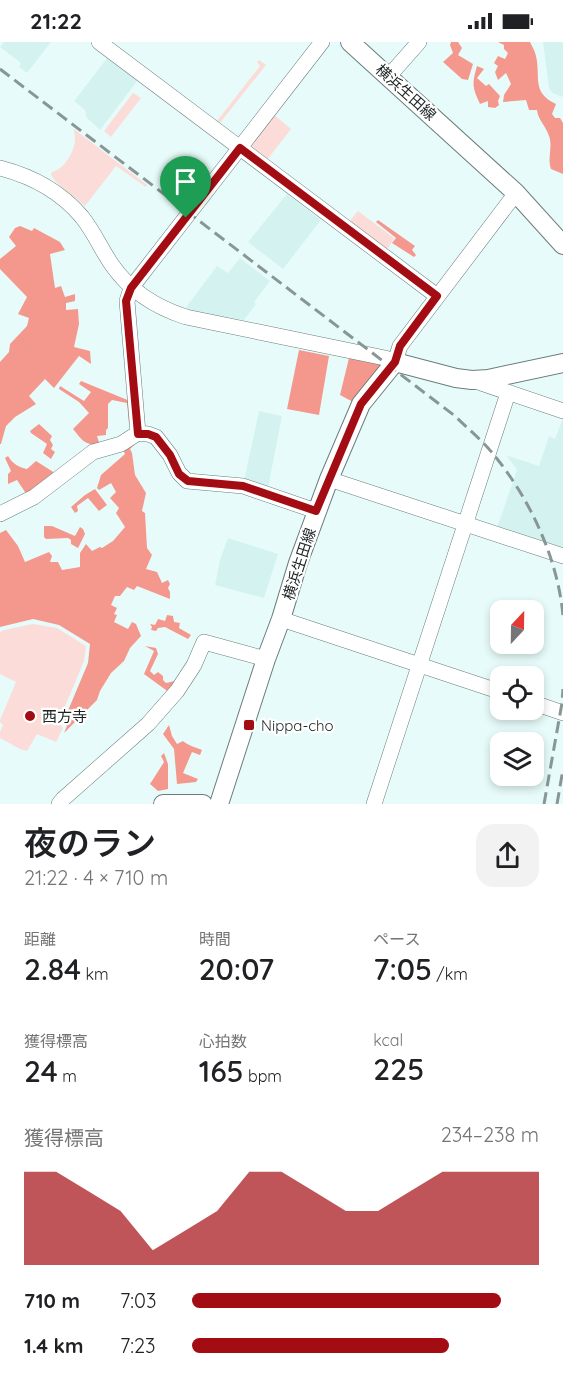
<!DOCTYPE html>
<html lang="ja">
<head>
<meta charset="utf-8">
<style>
  body { margin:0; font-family:Quicksand,"Noto Sans JP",sans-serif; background:#f2f2f2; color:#202124; height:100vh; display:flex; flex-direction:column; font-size:22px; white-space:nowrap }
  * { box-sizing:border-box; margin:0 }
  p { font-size:20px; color:#757577 }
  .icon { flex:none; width:33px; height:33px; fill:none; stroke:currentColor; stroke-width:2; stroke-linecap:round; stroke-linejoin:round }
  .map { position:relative; height:762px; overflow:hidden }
  .side { display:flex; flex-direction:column; background:#fff; flex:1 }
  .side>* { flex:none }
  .needle { width:39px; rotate:22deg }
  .buttons { position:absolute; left:490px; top:558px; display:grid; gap:12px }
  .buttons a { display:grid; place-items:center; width:54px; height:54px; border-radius:12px; background:#fff; box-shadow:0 3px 9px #0003; font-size:30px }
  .pin { position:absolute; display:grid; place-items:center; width:51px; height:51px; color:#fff; margin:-62px -26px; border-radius:50% 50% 50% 0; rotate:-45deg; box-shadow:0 0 6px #0007 }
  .pin .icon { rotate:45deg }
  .round { display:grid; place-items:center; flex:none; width:63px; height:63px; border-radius:18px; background:#f2f2f2 }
  .overview { display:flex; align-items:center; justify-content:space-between; height:102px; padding:0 24px }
  h1 { font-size:33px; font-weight:600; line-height:45px }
  .metrics { display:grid; grid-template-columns:repeat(3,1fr); gap:9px; height:102px; padding:6px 24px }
  .metrics div { display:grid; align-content:center }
  .metrics b { font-size:30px; font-weight:600 }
  .metrics small { font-size:16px; font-weight:400 }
  .metrics p { font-size:16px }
  .chart { height:168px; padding:12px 24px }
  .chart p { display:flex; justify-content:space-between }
  .chart svg { width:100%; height:108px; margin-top:6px; fill:#a40c13; opacity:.7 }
  ul { padding:0 24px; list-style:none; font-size:20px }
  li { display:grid; grid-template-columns:96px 72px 1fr; align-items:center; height:45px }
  li i { height:15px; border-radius:8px; background:#a40c13 }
  .status { display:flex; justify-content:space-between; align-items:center; height:42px; padding:0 30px; background:#fff; direction:ltr }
  .status svg { height:16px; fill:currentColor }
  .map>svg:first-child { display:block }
</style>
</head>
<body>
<div class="status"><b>21:22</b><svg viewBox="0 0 49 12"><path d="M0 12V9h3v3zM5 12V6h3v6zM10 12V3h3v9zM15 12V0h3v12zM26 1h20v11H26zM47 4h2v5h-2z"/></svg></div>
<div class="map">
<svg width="563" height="762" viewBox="0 0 563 762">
  <rect width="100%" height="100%" fill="#e7fcfa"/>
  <path fill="#d4f3f0" d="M4,0H51L27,31L19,25L21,21L0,5Z
    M543,0H563V55L552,51L549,46Z
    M108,15L138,38L100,88L86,75L85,68L74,59Z
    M287,152L321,178L283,227L248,200Z
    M240,216L270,239L254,260L256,262L244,278L184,268L217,224L228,231Z
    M259,369L282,374L268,446L244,439Z
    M563,376V508L497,486L517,428L506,413L539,424L549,394L555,397Z
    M228,496L278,512L264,556L215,543L220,518Z"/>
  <path fill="#fbdcd8" d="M259,18L266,23L220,81L217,79L260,24L257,20Z
    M133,51L141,56L111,95L104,89Z
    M273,72L291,87L267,118L248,104Z
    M74,87L147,143L146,145L116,124L85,164L56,140L51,133L52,130C64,127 75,110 75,97C75,94 74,91 74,87Z
    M358,169L394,196L387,208L351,181V177Z
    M33,582L57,586L86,604L84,619L64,667L61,668L56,678L63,686L56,700L37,692L27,709L20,707L0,696V690L3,683L0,680V678L16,640L0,632V590L4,588Z"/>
  <path fill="#f4988e" d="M451,0H458L462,6L458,13L473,22L468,38L462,37L443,20L453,11L450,3Z
    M498,0H530C532,4 535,9 536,14C541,36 531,50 556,62L552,72L555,76H560L563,81V132L551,127C547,116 553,104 549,94C546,84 538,78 537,68H529L526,58L503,60L504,53L511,42L506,31L498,38L495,30L498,24L494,21L498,14L505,17L508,11L504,7V3Z
    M477,24L484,27L477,36L486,44L489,42L500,54L498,59L499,63L495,66L488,65V59L480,62C472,45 472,42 477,24Z
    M378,178L415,204L412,208L416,213L414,215L392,201L396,196L376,180Z
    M20,184L32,189L34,186L60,200L65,208L50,212L55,246L61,244L65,255L75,252V259L66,261V268L78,267L79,282L74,305L90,309L91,322L79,314L54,346L45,337L29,354L36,362L15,375L6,384L1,402H0V320L9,310L10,302L27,284L29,276L18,272L27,255L0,227V217L16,204L9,195L15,186Z
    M299,308L329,314L319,373L287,367Z
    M349,316L375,319L382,324L355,361L340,353Z
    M81,339L130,359L131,380L129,382L127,361L112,358L108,362V386L106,388V393L97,394L100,403C84,403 82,398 73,387L89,371L79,360L59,347L60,344L84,359L91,350L79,342Z
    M39,382L52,394L50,398L53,403L51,407L55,410L51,417L43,411L47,402L31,391L30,389Z
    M136,401L130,407L132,411L135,433L146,451L142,469L145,471L147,506L152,513L146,527L157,530L162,541L168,538L170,542L168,546L170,550V557L137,544L134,548L127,545L120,554H115L111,563L117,566L114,572L117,573L114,580L128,587L132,580L136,582L141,594L130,606L124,619L111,631L100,649L97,658L64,691L67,684L60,677L62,671H67L88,621L90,602L59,583L33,577L0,585V491L6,488L18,504L25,520L49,510L52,514L50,520H58L62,528L80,525V511L86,502L92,509L100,505L102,506L113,499L125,485L116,471L119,466L110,456L116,450L111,441L99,448L97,446L101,433L125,412L122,405Z
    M8,414C13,422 18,425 27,427L36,419L58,433L27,453L17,438L8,442V432L11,429L5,416Z
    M95,447L107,463L99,469L88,456L77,464L78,469L75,471L71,465L85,453Z
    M44,484H52L75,494L80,485L83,487L85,492L78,506L71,502V498L68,496L46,497L44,495Z
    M167,573L173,574L174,580L180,581L179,586L191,593L188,597L165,585L158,586L156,589L151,588L152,585L150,582L155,583L158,577L165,579Z
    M145,604L156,606L158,612L150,629L154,633L158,630L163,634V638L166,641L179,638L170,651L144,632L154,609Z
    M169,683L172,694L177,702L183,699C189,704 195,705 202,708L200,713L192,710L183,731L198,737L196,740L177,742L174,707L163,692Z
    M164,711L168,722V747L158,749L150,742L164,720L161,714Z"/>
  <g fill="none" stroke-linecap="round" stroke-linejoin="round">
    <g stroke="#6a7d7b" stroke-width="16">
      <path id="minor" d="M99,0L437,254
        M389,34L419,0
        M0,126C31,134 61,150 82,175C94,190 101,207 112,223C130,249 155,265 186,275L385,316L395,320L400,304L516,151
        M475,339L563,369
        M138,391L127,259L131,246L322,0
        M329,437L563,514
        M0,472L34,455L93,410L121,402L138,391L148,392L156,395L170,413L179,431L187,439L243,444L316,469
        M281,577L501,650
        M534,661L563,671
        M59,762L63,757L148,682L177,649L194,623L204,600L266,617
        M374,762L508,351"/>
    </g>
    <g stroke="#6a7d7b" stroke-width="20">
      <path id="major" d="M350,0L516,151L563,203
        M163,762H203
        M219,762L266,617L281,577L298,521L329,437L361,362L395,320L456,336L472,338L488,337L563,321"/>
    </g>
    <use href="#minor" stroke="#fff" stroke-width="15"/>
    <use href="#major" stroke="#fff" stroke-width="18"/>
    <path stroke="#889695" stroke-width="3" stroke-dasharray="12 6" stroke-linecap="butt" d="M0,27L455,374C468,387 483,399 494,413C530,457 558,517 563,574
      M544,762L562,661L563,647
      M557,762L563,727"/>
  </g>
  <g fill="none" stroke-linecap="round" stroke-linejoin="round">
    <g stroke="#fff" stroke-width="12">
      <path id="route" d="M240,106L437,254L400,304L395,320L361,362L316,469L243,444L188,439L179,432L170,413L156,395L148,392H138L126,259L131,246Z"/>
    </g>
    <use href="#route" stroke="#a40c13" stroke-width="8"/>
  </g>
  <g fill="#a40c13" stroke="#fff" stroke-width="2">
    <circle cx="30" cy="674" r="6"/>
    <rect x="243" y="677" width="12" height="12" rx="3"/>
  </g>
  <g text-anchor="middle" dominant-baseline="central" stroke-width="4.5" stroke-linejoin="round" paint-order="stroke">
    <g font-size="15" fill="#1c2323" stroke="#fff">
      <text transform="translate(406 50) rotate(42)">横浜生田線</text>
      <text transform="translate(299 522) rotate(-72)">横浜生田線</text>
    </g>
    <g font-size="15" fill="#1c2323" stroke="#fff" text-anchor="start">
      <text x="42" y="674">西方寺</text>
      <text x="261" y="683">Nippa-cho</text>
    </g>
  </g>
</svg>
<div class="buttons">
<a><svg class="needle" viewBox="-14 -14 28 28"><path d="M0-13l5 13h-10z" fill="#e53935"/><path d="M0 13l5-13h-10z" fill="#757577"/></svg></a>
<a><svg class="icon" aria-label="locate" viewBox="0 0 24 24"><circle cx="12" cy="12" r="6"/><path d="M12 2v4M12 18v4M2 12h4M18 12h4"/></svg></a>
<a><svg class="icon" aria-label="layers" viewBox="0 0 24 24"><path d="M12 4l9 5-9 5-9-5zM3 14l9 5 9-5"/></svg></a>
</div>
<div class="pin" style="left:186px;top:176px;background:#1e9e55"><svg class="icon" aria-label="arrive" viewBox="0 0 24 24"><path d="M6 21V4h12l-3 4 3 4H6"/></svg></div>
</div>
<section class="side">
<div class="overview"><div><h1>夜のラン</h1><p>21:22 · 4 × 710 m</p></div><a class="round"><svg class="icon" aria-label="share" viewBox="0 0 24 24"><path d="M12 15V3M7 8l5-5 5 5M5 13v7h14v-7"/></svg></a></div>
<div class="metrics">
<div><p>距離</p><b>2.84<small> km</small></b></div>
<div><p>時間</p><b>20:07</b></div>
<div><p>ペース</p><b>7:05<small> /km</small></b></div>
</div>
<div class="metrics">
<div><p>獲得標高</p><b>24<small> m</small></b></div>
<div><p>心拍数</p><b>165<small> bpm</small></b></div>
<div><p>kcal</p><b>225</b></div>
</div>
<div class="chart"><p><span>獲得標高</span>234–238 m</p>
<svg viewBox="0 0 160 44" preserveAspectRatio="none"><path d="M0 44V6L10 6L20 14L30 22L40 38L50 30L60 22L70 6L80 6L90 14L100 22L110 22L120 14L130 6L140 6L150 6L160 6V44z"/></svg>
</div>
<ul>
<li><b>710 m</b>7:03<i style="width:89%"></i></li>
<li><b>1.4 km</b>7:23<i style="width:74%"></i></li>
</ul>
</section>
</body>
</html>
